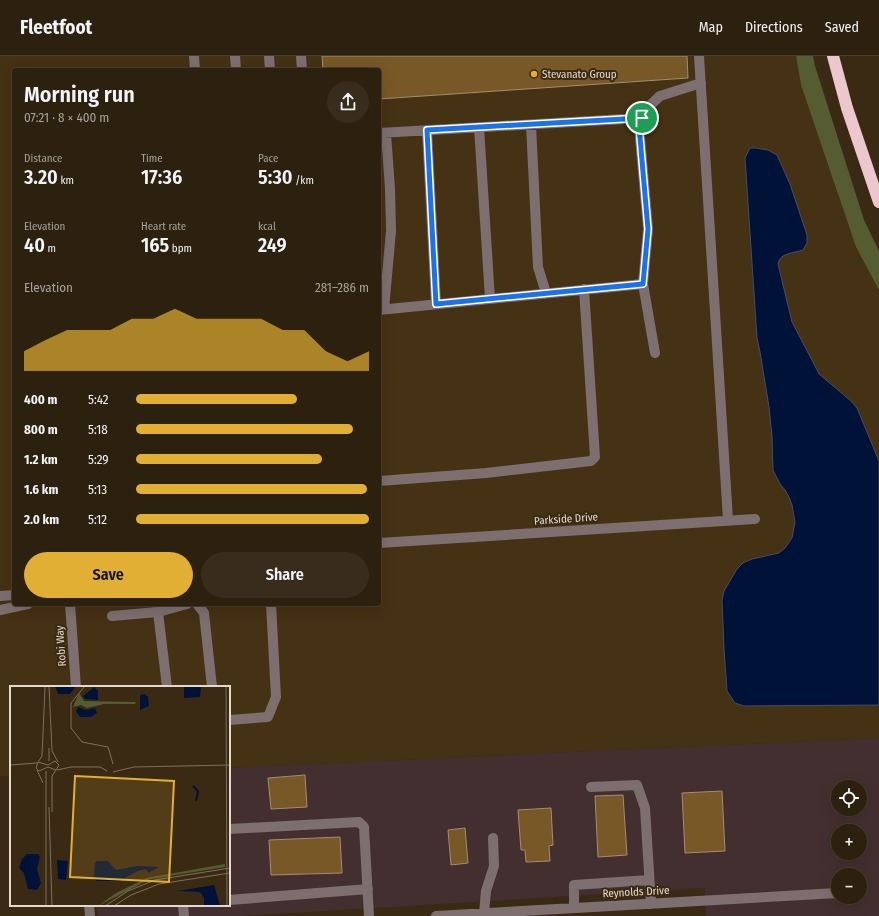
<!DOCTYPE html>
<html lang="en">
<head>
<meta charset="utf-8">
<style>
  body { margin:0; font-family:"Fira Sans Condensed",sans-serif; background:#382d1c; color:#f1f3f6; height:100vh; display:flex; flex-direction:column; font-size:15px; white-space:nowrap }
  * { box-sizing:border-box; margin:0 }
  p { font-size:13px; color:#a6a39e }
  .icon { flex:none; width:22px; height:22px; fill:none; stroke:currentColor; stroke-width:2; stroke-linecap:round; stroke-linejoin:round }
  .map { position:relative; flex:1; overflow:hidden }
  .sheet { position:absolute; left:12px; top:12px; width:369px; height:538px; display:flex; flex-direction:column; background:#2c200e; border-radius:4px; box-shadow:0 4px 16px #0002,0 0 0 1px #483e2e }
  .sheet>* { flex:none }
  .controls { position:absolute; left:831px; top:724px; display:grid; gap:8px }
  .controls a { display:grid; place-items:center; width:36px; height:36px; border-radius:50%; background:#2c200e; box-shadow:0 4px 16px #0002,0 0 0 1px #483e2e; font-size:20px }
  .pin { position:absolute; display:grid; place-items:center; width:34px; height:34px; color:#fff; margin:-17px; border:2px solid #fff; border-radius:50%; box-shadow:0 1px 4px #0007 }
  .round { display:grid; place-items:center; flex:none; width:42px; height:42px; border-radius:21px; background:#382d1c }
  .summary { display:flex; align-items:center; justify-content:space-between; height:68px; padding:0 12px }
  h1 { font-size:22px; font-weight:600; line-height:30px }
  .metrics { display:grid; grid-template-columns:repeat(3,1fr); gap:6px; height:68px; padding:4px 12px }
  .metrics div { display:grid; align-content:center }
  .metrics b { font-size:20px; font-weight:600 }
  .metrics small { font-size:11px; font-weight:400 }
  .metrics p { font-size:11px }
  .chart { height:112px; padding:8px 12px }
  .chart p { display:flex; justify-content:space-between }
  .chart svg { width:100%; height:72px; margin-top:4px; fill:#e1af34; opacity:.7 }
  .action { display:flex; gap:8px; margin-top:auto; padding:8px 12px }
  .action a { flex:1; height:46px; border-radius:24px; background:#e1af34; color:#111; font-size:16px; font-weight:600; line-height:46px; text-align:center }
  .action a+a { background:#382d1c; color:#f1f3f6 }
  ul { padding:0 12px; list-style:none; font-size:13px }
  li { display:grid; grid-template-columns:64px 48px 1fr; align-items:center; height:30px }
  li i { height:10px; border-radius:5px; background:#e1af34 }
  header { display:flex; align-items:center; gap:24px; box-sizing:border-box; height:56px; padding:0 20px; background:#2c200e; border-bottom:1px solid #483e2e }
  header strong { font-size:19px }
  nav { display:flex; gap:22px; margin-inline-start:auto; font-size:14px }
  .map>svg:first-child { display:block }
</style>
</head>
<body>
<header>
<strong>Fleetfoot</strong>
<nav><a>Map</a><a>Directions</a><a>Saved</a></nav>
</header>
<div class="map">
<svg width="879" height="860" viewBox="0 0 879 860">
  <rect width="100%" height="100%" fill="#3a2a13"/>
  <path fill="#453113" fill-rule="evenodd" d="M0,0H796L801,29L856,191L879,234V682L229,712V631H11V720H0ZM14,14H379V548H14Z"/>
  <path fill="#432f2f" fill-rule="evenodd" d="M879,682V860H706L705,832L240,860H98L97,849H229V712ZM838,731H860V753H838ZM838,775H860V797H838ZM838,819H860V841H838Z"/>
  <path fill="#555c32" d="M796,0H813L815,10L864,164L879,195V234L856,191L801,29Z"/>
  <path fill="#011238" stroke="#454e64" d="M750,92H756L768,94L777,99L790,128L807,179V187L803,194C794,197 779,197 778,208L792,266L815,310L819,318L851,345L857,352L879,405V649L744,650L735,647L727,635L724,593L722,544L724,535L737,513L743,507L752,503L779,497L785,492L792,482L795,466L792,449L789,441L785,434L780,428L773,414L772,380L769,351L760,296L757,282L745,102Z"/>
  <path fill="#785826" stroke="#a18e74" d="M322,0H687L688,22L379,43V14H323Z
    M305,719L307,751L271,753L268,722Z
    M722,735L725,795L685,797L682,737Z
    M623,739L627,799L598,801L595,740Z
    M551,752L553,789L549,790L550,805L526,806L525,794H521L518,754Z
    M465,772L468,807L451,809L448,774Z
    M340,781L342,817L271,819L269,784Z"/>
  <g fill="none" stroke-linecap="round" stroke-linejoin="round">
    <path stroke="#7d6e70" stroke-width="10" d="M194,0L195,14
      M235,0L236,14
      M269,0L270,14
      M301,0L302,14
      M699,0L728,464
      M531,69L538,211L546,237
      M479,71L490,243
      M427,75L436,248
      M379,77L642,62
      M384,253L391,175L390,133L386,77
      M379,254L643,228
      M655,297L643,228L648,173L639,70L645,54L660,40L701,27
      M379,425L486,417L591,405L595,401L584,233
      M379,487L755,463
      M0,540L14,539
      M70,548L76,631
      M197,548L204,557L212,631
      M0,554L28,548
      M158,556L167,631
      M112,560L158,556L187,548
      M229,664L268,661L276,641L271,548
      M591,731L637,729L645,752L651,848
      M229,773L359,766L364,771L369,860
      M229,844L368,833
      M89,849L90,860
      M183,849L184,860
      M574,852V829L649,824
      M484,857L486,835L494,810L493,782
      M436,860L838,837"/>
    <path stroke="#ecc7cd" stroke-width="12" d="M833,0L847,52L879,146"/>
  </g>
  <g fill="none" stroke-linecap="round" stroke-linejoin="round">
    <g stroke="#fff" stroke-width="8">
      <path id="route" d="M642,62L639,70L648,173L643,228L436,248L427,74Z"/>
    </g>
    <use href="#route" stroke="#1a73e8" stroke-width="5"/>
  </g>
  <circle fill="#e1af34" stroke="#3a2a13" stroke-width="1.5" cx="534" cy="18" r="4"/>
  <g text-anchor="middle" dominant-baseline="central" stroke-width="4" stroke-linejoin="round" paint-order="stroke">
    <g font-size="11" fill="#e4dacc" stroke="#3a2a13" text-anchor="start">
      <text x="542" y="18">Stevanato Group</text>
    </g>
    <g font-size="11" fill="#e4dacc" stroke="#3a2a13">
      <text transform="translate(566 463) rotate(-4)">Parkside Drive</text>
      <text transform="translate(61 590) rotate(-94)">Robi Way</text>
      <text transform="translate(636 836) rotate(-3)">Reynolds Drive</text>
    </g>
  </g>
  <g transform="translate(10 630)">
    <rect width="220" height="220" fill="#3a2a13"/>
    <path d="M69,7L74,15L126,16L125,18H94L77,22L71,19L63,21ZM215,178V181L140,193L88,220L106,207L137,192Z" fill="#555c32"/>
    <path d="M45,0H66L60,8H48ZM174,0H191L190,11L174,12ZM84,1L88,5V14L75,13L73,10ZM135,8L138,11L139,20L130,24V9ZM68,21L76,24L85,22L87,27L81,31H70L66,25ZM17,168H28L30,171L27,183L31,197L27,204L18,203L14,187L9,182L12,173ZM47,174L58,175L56,194L48,193ZM87,175H98L106,184L127,180L149,181L138,187L136,183L128,185L109,195H87L84,193L85,177ZM204,199L210,220H194V212L190,206L168,205Z" fill="#011238"/>
    <path fill="none" stroke="#011238" stroke-width="2" d="M183,100L188,105L186,115"/>
    <path fill="none" stroke="#7e705d" stroke-width="1" d="M39,0L42,65L48,76M75,0L61,17V42L72,56L98,61L103,78M216,0L217,220M39,62V75M45,75L49,79L46,84L38,81L29,85L26,82L28,76L38,79ZM28,76L32,70L35,1M0,79L27,77M27,84L33,97M47,84L61,81H90L97,85M36,85V220M103,86L124,81L220,79M39,121L42,220M42,126V90L46,84M95,220L118,205L145,194L220,182M104,220L121,209L149,198L220,187"/>
    <path fill="#e1af34" fill-opacity="0.15" stroke="#e1af34" stroke-width="2" d="M65,90L164,95L159,196L60,191Z"/>
    <rect width="220" height="220" fill="none" stroke="#e4dacc" stroke-width="2"/>
  </g>
</svg>
<div class="controls">
<a><svg class="icon" aria-label="locate" viewBox="0 0 24 24"><circle cx="12" cy="12" r="6"/><path d="M12 2v4M12 18v4M2 12h4M18 12h4"/></svg></a>
<a>+</a>
<a>−</a>
</div>
<div class="pin" style="left:642px;top:62px;background:#1e9e55"><svg class="icon" aria-label="arrive" viewBox="0 0 24 24"><path d="M6 21V4h12l-3 4 3 4H6"/></svg></div>
<section class="sheet">
<div class="summary"><div><h1>Morning run</h1><p>07:21 · 8 × 400 m</p></div><a class="round"><svg class="icon" aria-label="share" viewBox="0 0 24 24"><path d="M12 15V3M7 8l5-5 5 5M5 13v7h14v-7"/></svg></a></div>
<div class="metrics">
<div><p>Distance</p><b>3.20<small> km</small></b></div>
<div><p>Time</p><b>17:36</b></div>
<div><p>Pace</p><b>5:30<small> /km</small></b></div>
</div>
<div class="metrics">
<div><p>Elevation</p><b>40<small> m</small></b></div>
<div><p>Heart rate</p><b>165<small> bpm</small></b></div>
<div><p>kcal</p><b>249</b></div>
</div>
<div class="chart"><p><span>Elevation</span>281–286 m</p>
<svg viewBox="0 0 160 44" preserveAspectRatio="none"><path d="M0 44V32L10 25L20 19L30 19L40 19L50 12L60 12L70 6L80 12L90 12L100 12L110 12L120 19L130 19L140 32L150 38L160 32V44z"/></svg>
</div>
<ul>
<li><b>400 m</b>5:42<i style="width:69%"></i></li>
<li><b>800 m</b>5:18<i style="width:93%"></i></li>
<li><b>1.2 km</b>5:29<i style="width:80%"></i></li>
<li><b>1.6 km</b>5:13<i style="width:99%"></i></li>
<li><b>2.0 km</b>5:12<i style="width:100%"></i></li>
</ul>
<div class="action"><a>Save</a><a>Share</a></div>
</section>
</div>
</body>
</html>
